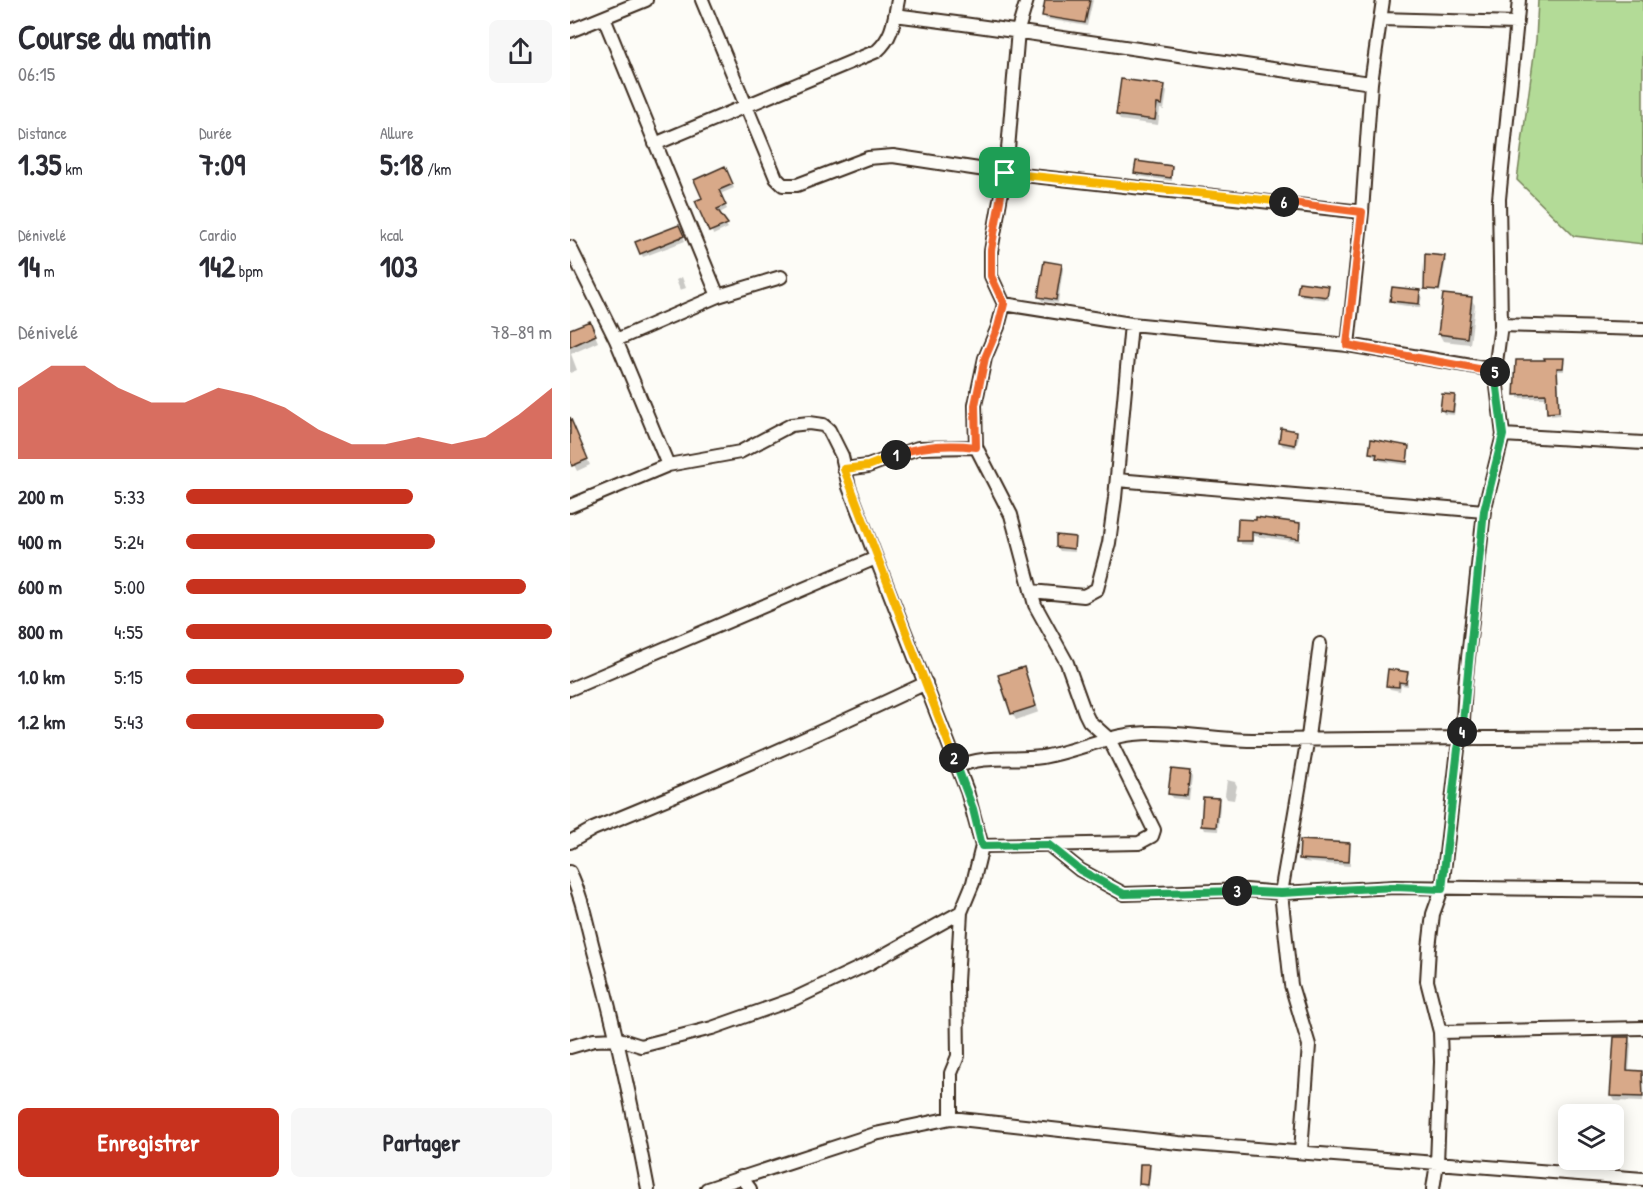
<!DOCTYPE html>
<html lang="fr">
<head>
<meta charset="utf-8">
<style>
  body { margin:0; font-family:"Patrick Hand",sans-serif; background:#f7f7f7; color:#2b2b33; height:100vh; display:flex; flex-direction:column; font-size:22px; white-space:nowrap }
  * { box-sizing:border-box; margin:0 }
  p { font-size:20px; color:#7c7c81 }
  .icon { flex:none; width:33px; height:33px; fill:none; stroke:currentColor; stroke-width:2; stroke-linecap:round; stroke-linejoin:round }
  .map { position:relative; flex:1; overflow:hidden }
  .panel { display:flex; flex-direction:column; background:#fff; width:570px }
  .panel>* { flex:none }
  .tools { position:absolute; left:988px; top:1104px; display:grid; gap:12px }
  .tools a { display:grid; place-items:center; width:66px; height:66px; border-radius:9px; background:#fff; box-shadow:0 3px 15px #0003; font-size:30px }
  .pin { position:absolute; display:grid; place-items:center; width:51px; height:51px; color:#fff; margin:-26px; border-radius:12px; box-shadow:0 3px 9px #0006 }
  .km { position:absolute; width:30px; height:30px; margin:-15px; border-radius:50%; background:#222; color:#fff; font-size:16px; line-height:30px; text-align:center }
  .round { display:grid; place-items:center; flex:none; width:63px; height:63px; border-radius:9px; background:#f7f7f7 }
  .headline { display:flex; align-items:center; justify-content:space-between; height:102px; padding:0 18px }
  h1 { font-size:33px; font-weight:800; line-height:45px }
  .stats { display:grid; grid-template-columns:repeat(3,1fr); gap:9px; height:102px; padding:6px 18px }
  .stats div { display:grid; align-content:center }
  .stats b { font-size:30px; font-weight:800 }
  .stats small { font-size:16px; font-weight:400 }
  .stats p { font-size:16px }
  .chart { height:168px; padding:12px 18px }
  .chart p { display:flex; justify-content:space-between }
  .chart svg { width:100%; height:108px; margin-top:6px; fill:#c8321e; opacity:.7 }
  .button { display:flex; gap:12px; margin-top:auto; padding:12px 18px }
  .button a { flex:1; height:69px; border-radius:9px; background:#c8321e; color:#fff; font-size:24px; font-weight:800; line-height:69px; text-align:center }
  .button a+a { background:#f7f7f7; color:#2b2b33 }
  ul { padding:0 18px; list-style:none; font-size:20px }
  li { display:grid; grid-template-columns:96px 72px 1fr; align-items:center; height:45px }
  li i { height:15px; border-radius:8px; background:#c8321e }
  main { display:flex; flex:1; min-height:0 }
  .map>svg:first-child { display:block }
</style>
</head>
<body>
<main>
<section class="panel">
<div class="headline"><div><h1>Course du matin</h1><p>06:15</p></div><a class="round"><svg class="icon" aria-label="share" viewBox="0 0 24 24"><path d="M12 15V3M7 8l5-5 5 5M5 13v7h14v-7"/></svg></a></div>
<div class="stats">
<div><p>Distance</p><b>1.35<small> km</small></b></div>
<div><p>Durée</p><b>7:09</b></div>
<div><p>Allure</p><b>5:18<small> /km</small></b></div>
</div>
<div class="stats">
<div><p>Dénivelé</p><b>14<small> m</small></b></div>
<div><p>Cardio</p><b>142<small> bpm</small></b></div>
<div><p>kcal</p><b>103</b></div>
</div>
<div class="chart"><p><span>Dénivelé</span>78–89 m</p>
<svg viewBox="0 0 160 44" preserveAspectRatio="none"><path d="M0 44V15L10 6L20 6L30 15L40 21L50 21L60 15L70 18L80 23L90 32L100 38L110 38L120 35L130 38L140 35L150 26L160 15V44z"/></svg>
</div>
<ul>
<li><b>200 m</b>5:33<i style="width:62%"></i></li>
<li><b>400 m</b>5:24<i style="width:68%"></i></li>
<li><b>600 m</b>5:00<i style="width:93%"></i></li>
<li><b>800 m</b>4:55<i style="width:100%"></i></li>
<li><b>1.0 km</b>5:15<i style="width:76%"></i></li>
<li><b>1.2 km</b>5:43<i style="width:54%"></i></li>
</ul>
<div class="button"><a>Enregistrer</a><a>Partager</a></div>
</section>
<div class="map">
<svg width="1073" height="1189" viewBox="0 0 1073 1189">
  <rect width="100%" height="100%" fill="#fdfcf7"/>
  <filter id="ink" filterUnits="userSpaceOnUse"><feTurbulence type="fractalNoise" baseFrequency=".0167" numOctaves="2"/><feDisplacementMap in="SourceGraphic" scale="12" xChannelSelector="R" yChannelSelector="G"/><feConvolveMatrix kernelMatrix="1 2 1 2 8 2 1 2 1" color-interpolation-filters="sRGB"/></filter>
  <g filter="url(#ink)">
    <path fill="#b3db97" stroke="#77825a" stroke-width="1.5" d="M968,0H1073V244L1004,236L947,180L966,40Z"/>
    <path fill="#0003" d="M477,0H523L517,26L476,19L473,15Z
      M594,86L597,92L594,110L590,109L588,125L550,120L547,114Z
      M601,167L602,181L568,176L565,172Z
      M156,171L164,188L150,194L157,209L148,214L158,228L143,235L134,199Z
      M111,231L115,241L73,257L71,253Z
      M856,255L876,260L870,292L856,288Z
      M491,265L493,269L488,303L472,301L470,297Z
      M112,277L116,288L110,290L106,280Z
      M758,287L759,300L731,297L729,293Z
      M850,291L852,295L850,308L824,304L822,300Z
      M901,299L905,305L900,344L873,341L869,334Z
      M22,328L28,342L1,354L7,370L0,373V331Z
      M993,359L994,371H988L990,415L981,416L978,398H948L947,361Z
      M884,396L886,400L884,415L874,414L872,410Z
      M0,419L20,465L7,471L0,457Z
      M726,432L729,436L726,448L713,446L710,442Z
      M838,447V465L810,461L800,453Z
      M670,520L729,524L730,542L684,536L683,545L671,544Z
      M504,538L505,552L490,551L487,547Z
      M453,668L469,712L446,720L442,713Z
      M837,673L838,686L831,685L830,691L820,689L817,685Z
      M619,773L622,777L619,800L602,798L600,794Z
      M657,780L665,782L667,786L664,800L657,799L655,795Z
      M648,800L650,804L648,831L634,830L632,826Z
      M779,845L780,866L733,862L730,858Z
      M1058,1038L1061,1044L1059,1072L1071,1073L1073,1076V1102L1045,1101L1042,1096Z
      M579,1166L581,1170L578,1189L571,1184Z"/>
    <path fill="#d8a989" stroke="#3b2a1e" stroke-width="1.5" d="M475,0H520L515,23L472,16Z
      M551,79L595,85L592,105L587,104L585,120L546,115Z
      M566,161L602,166L601,178L564,173Z
      M155,166L163,184L149,190L156,205L147,209L158,224L139,232L125,201L132,198L124,180Z
      M109,225L114,236L70,254L65,242Z
      M855,254L875,256L869,290L854,289Z
      M474,261L492,264L486,300L468,297Z
      M729,282L759,286L757,297L727,293Z
      M822,287L850,290L849,304L820,301Z
      M873,294L902,297L897,338L868,334Z
      M20,321L26,335L0,347V329Z
      M974,358H994L993,368H987L989,412L977,413L976,394L944,395L946,360H975Z
      M872,394L885,395L883,412L870,410Z
      M0,417L18,459L2,466L0,460Z
      M711,428L727,431L725,445L709,442Z
      M801,439L839,446L837,462L806,458L807,454L799,453Z
      M686,517L730,523L729,539L682,532V541H667L668,519L686,520Z
      M486,535L505,537L504,549L486,547Z
      M454,667L466,706L441,714L428,675Z
      M818,669L838,672L836,683L829,682V687L816,686Z
      M601,769L620,771L617,796L598,794Z
      M633,797L649,798L646,827L631,826Z
      M730,840L780,843L779,862L729,859Z
      M1044,1037H1059L1057,1070L1072,1071L1073,1097L1040,1096Z
      M570,1164H580L578,1185L569,1184Z"/>
    <g fill="none" stroke-linecap="round" stroke-linejoin="round">
      <g stroke="#3b2a1e" stroke-width="16">
        <path id="street" d="M132,0L206,178L213,185H227L298,158L323,156L435,173L792,212
          M325,15C484,35 642,61 801,83
          M34,18L148,296
          M811,19L946,23
          M0,31L76,0
          M85,144L307,51C323,37 324,20 328,0
          M0,247L46,340L98,465
          M434,304L561,324L778,345L925,370
          M931,325L1073,329
          M46,340L148,296L211,277
          M778,345L792,212L801,83L813,0
          M933,435L1073,443
          M274,469L298,466L348,448L406,447
          M547,480L914,511
          M0,506L98,465L170,452L221,425L239,423L253,425L259,430L272,456L279,487L306,558L397,791L412,846L403,883L391,912L387,982L388,1056L381,1073V1118
          M461,591L514,596L527,589L539,543L545,498L561,324
          M0,689L306,558
          M387,767C415,754 443,761 472,757C503,752 533,737 564,734C604,730 643,740 682,740C812,738 943,738 1073,737
          M0,842L23,829C136,783 246,735 356,683
          M479,845L510,870L554,894L676,890L711,893L825,887L1073,890
          M412,846L569,843L582,836L584,830L539,739L519,721L515,713L497,663L465,605L441,515L406,447L405,405L415,358L428,327L434,304L421,276V251L437,161L448,30L457,0
          M0,872C13,899 17,927 25,955C47,1033 63,1110 78,1189
          M870,1032L1073,1028
          M0,1047L24,1040L49,1039L71,1046L142,1028L224,999L300,963L391,912
          M731,1151L739,1045L721,985L711,893L738,737L750,644
          M171,1177L180,1189
          M137,1189L305,1134L381,1118L609,1143L1073,1179
          M863,1189L867,1163L871,1062L870,1032L857,981L859,948L863,914L872,889L888,749L892,738L895,685L914,511L933,435L925,370L931,325L929,199L949,0"/>
      </g>
      <use href="#street" stroke="#fdfcf7" stroke-width="12"/>
    </g>
  </g>
  <g fill="none" stroke-linecap="round" stroke-linejoin="round" filter="url(#ink)">
    <g stroke="#fff" stroke-width="12">
      <path id="split-1" d="M326,455C352,445 379,444 406,447L405,405L415,358L428,327L434,304L421,276V250L435,173"/>
    </g>
    <g stroke="#fff" stroke-width="12">
      <path id="split-2" d="M326,455L298,466L274,469L384,758"/>
    </g>
    <g stroke="#fff" stroke-width="12">
      <path id="split-3" d="M384,758L403,809L412,846L479,845L510,870L554,894L667,891"/>
    </g>
    <g stroke="#fff" stroke-width="12">
      <path id="split-4" d="M667,891L711,893L825,887L872,889L888,749L892,732"/>
    </g>
    <g stroke="#fff" stroke-width="12">
      <path id="split-5" d="M892,732L914,511L933,435L925,372"/>
    </g>
    <g stroke="#fff" stroke-width="12">
      <path id="split-6" d="M714,202L792,212L777,345L925,372"/>
    </g>
    <g stroke="#fff" stroke-width="12">
      <path id="split-7" d="M435,173L714,202"/>
    </g>
    <use href="#split-1" stroke="#f0652b" stroke-width="8"/>
    <use href="#split-2" stroke="#f5b400" stroke-width="8"/>
    <use href="#split-3" stroke="#22a559" stroke-width="8"/>
    <use href="#split-4" stroke="#22a559" stroke-width="8"/>
    <use href="#split-5" stroke="#22a559" stroke-width="8"/>
    <use href="#split-6" stroke="#f0652b" stroke-width="8"/>
    <use href="#split-7" stroke="#f5b400" stroke-width="8"/>
  </g>
</svg>
<div class="tools">
<a><svg class="icon" aria-label="layers" viewBox="0 0 24 24"><path d="M12 4l9 5-9 5-9-5zM3 14l9 5 9-5"/></svg></a>
</div>
<div class="pin" style="left:435px;top:173px;background:#1e9e55"><svg class="icon" aria-label="arrive" viewBox="0 0 24 24"><path d="M6 21V4h12l-3 4 3 4H6"/></svg></div>
<b class="km" style="left:326px;top:455px">1</b>
<b class="km" style="left:384px;top:758px">2</b>
<b class="km" style="left:667px;top:891px">3</b>
<b class="km" style="left:892px;top:732px">4</b>
<b class="km" style="left:925px;top:372px">5</b>
<b class="km" style="left:714px;top:202px">6</b>
</div>
</main>
</body>
</html>
